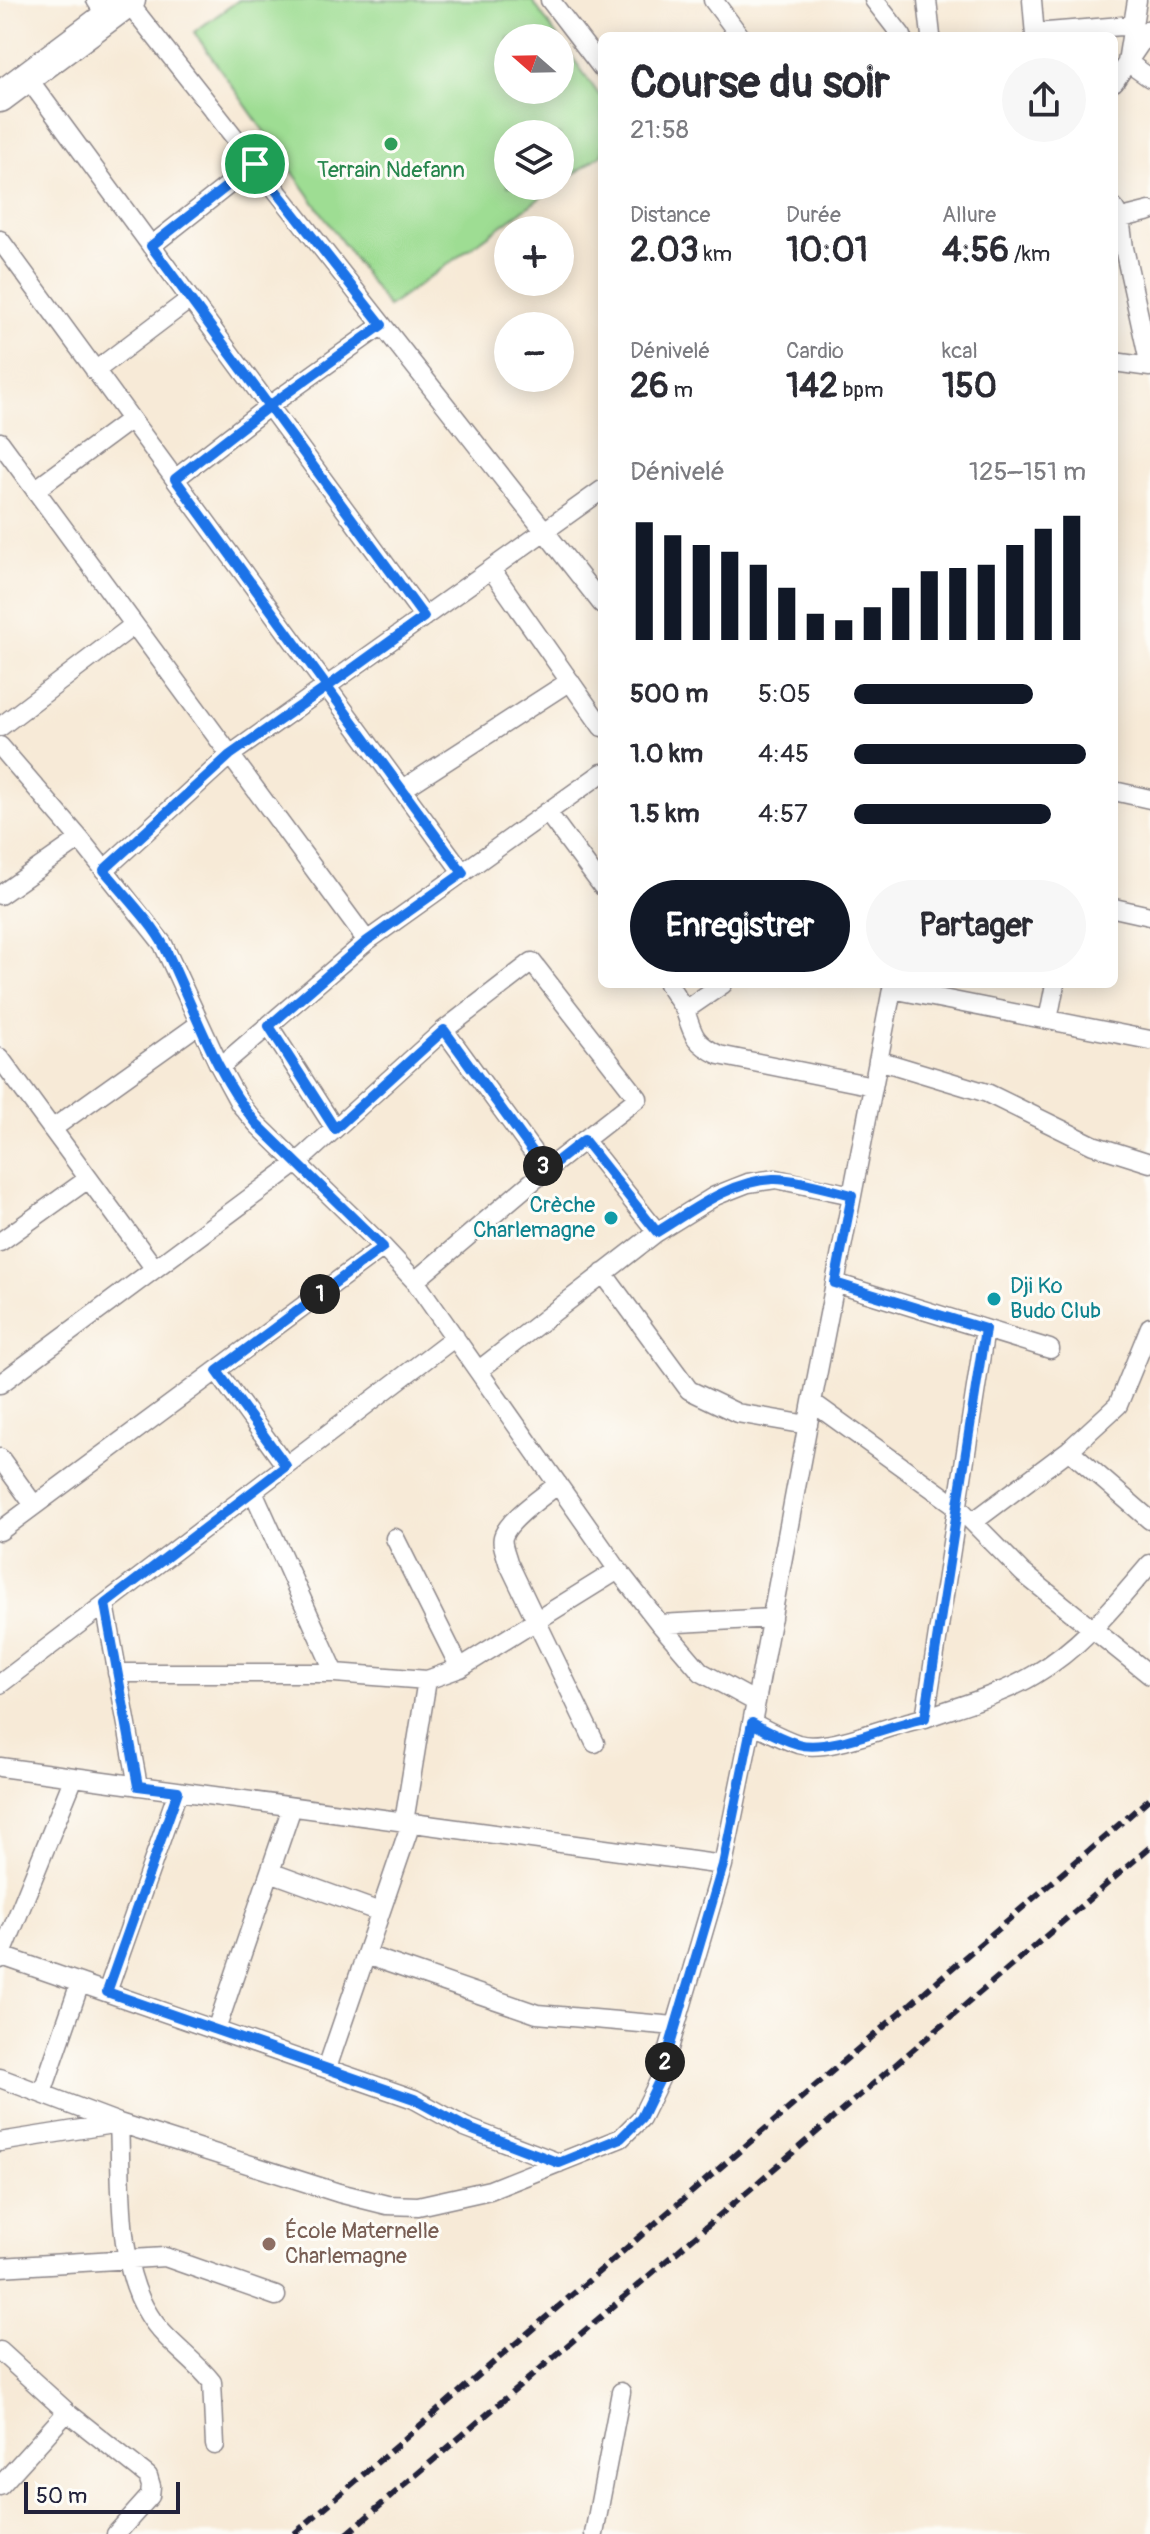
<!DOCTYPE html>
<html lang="fr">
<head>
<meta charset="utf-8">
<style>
  body { margin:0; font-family:Pangolin,sans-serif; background:#f7f7f7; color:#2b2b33; height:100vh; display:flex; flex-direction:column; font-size:30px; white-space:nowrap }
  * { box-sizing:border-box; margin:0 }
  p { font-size:26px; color:#7c7c81 }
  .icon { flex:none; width:44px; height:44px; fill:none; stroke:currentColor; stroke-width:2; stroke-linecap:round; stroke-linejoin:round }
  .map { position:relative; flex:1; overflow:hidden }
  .sheet { position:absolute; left:598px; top:32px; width:520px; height:956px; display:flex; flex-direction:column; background:#fff; border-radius:12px; box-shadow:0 4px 20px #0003 }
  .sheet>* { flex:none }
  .needle { width:52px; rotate:290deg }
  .controls { position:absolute; left:494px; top:24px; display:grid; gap:16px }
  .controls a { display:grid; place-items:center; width:80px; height:80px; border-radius:50%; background:#fff; box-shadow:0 4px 20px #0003; font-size:40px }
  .scale { position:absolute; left:24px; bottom:20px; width:156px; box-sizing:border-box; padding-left:8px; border:4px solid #22223b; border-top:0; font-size:22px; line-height:28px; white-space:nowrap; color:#22223b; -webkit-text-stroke:6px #fdfcf7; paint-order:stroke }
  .pin { position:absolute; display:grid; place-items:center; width:68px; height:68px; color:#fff; margin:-34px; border:4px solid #fff; border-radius:50%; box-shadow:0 2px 8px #0007 }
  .km { position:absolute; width:40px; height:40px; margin:-20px; border-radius:50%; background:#222; color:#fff; font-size:22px; line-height:40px; text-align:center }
  .round { display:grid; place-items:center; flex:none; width:84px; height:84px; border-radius:42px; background:#f7f7f7 }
  .head { display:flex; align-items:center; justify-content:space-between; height:136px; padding:0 32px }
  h1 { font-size:44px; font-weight:800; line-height:60px }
  .metrics { display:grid; grid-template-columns:repeat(3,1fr); gap:12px; height:136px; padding:8px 32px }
  .metrics div { display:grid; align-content:center }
  .metrics b { font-size:34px; font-weight:800 }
  .metrics small { font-size:22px; font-weight:400 }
  .metrics p { font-size:22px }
  .chart { height:224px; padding:16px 32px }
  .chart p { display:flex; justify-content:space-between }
  .chart svg { width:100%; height:144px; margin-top:8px; stroke:#111827; stroke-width:6 }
  .primary-button { display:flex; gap:16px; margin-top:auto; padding:16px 32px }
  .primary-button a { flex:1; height:92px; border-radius:48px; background:#111827; color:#fff; font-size:32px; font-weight:800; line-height:92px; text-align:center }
  .primary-button a+a { background:#f7f7f7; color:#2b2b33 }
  ul { padding:0 32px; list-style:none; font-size:26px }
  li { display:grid; grid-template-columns:128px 96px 1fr; align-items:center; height:60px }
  li i { height:20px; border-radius:10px; background:#111827 }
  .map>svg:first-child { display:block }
</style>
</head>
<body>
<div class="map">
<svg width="1150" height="2534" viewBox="0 0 1150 2534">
  <rect width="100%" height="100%" fill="#fdfcf7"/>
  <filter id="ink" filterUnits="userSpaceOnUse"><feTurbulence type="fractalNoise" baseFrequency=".0125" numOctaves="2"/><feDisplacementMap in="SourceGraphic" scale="16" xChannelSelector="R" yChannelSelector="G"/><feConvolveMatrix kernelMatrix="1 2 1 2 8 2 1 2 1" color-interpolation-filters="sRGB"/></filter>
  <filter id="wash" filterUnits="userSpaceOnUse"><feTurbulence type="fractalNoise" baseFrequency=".006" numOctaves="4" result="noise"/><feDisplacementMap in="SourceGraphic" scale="32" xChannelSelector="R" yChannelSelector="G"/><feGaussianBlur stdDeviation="1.8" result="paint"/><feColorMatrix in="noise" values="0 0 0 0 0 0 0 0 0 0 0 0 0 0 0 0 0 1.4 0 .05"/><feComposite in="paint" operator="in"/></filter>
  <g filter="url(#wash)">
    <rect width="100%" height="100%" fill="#f7ead7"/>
    <path fill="#9edd93" stroke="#608067" stroke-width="2" d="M239,0H532L558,38H508V90H560V40L602,99V154L560,184V134H508V186H557L388,307L194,32Z"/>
  </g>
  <g filter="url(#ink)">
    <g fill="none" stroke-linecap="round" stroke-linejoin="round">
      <g stroke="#8c8689" stroke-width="21">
        <path id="minor" d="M96,0L107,17
          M550,0L602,68
          M713,0L740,36
          M874,0L902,36
          M927,0L931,36
          M1032,0L1035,36
          M1137,0L1127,62L1150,78
          M128,2L602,604
          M1035,33L1134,25
          M27,77L424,617
          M1114,82L1150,29
          M1114,208L1120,218L1124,248L1150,366
          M1114,220L1150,211
          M0,240L463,873
          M151,246L255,164
          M1114,362L1150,367
          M95,371L190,299
          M0,442L367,941
          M175,479L269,406L382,325
          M35,490L131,419
          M491,569L602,727
          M0,727L134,625
          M0,746L80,839L163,944L220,1067L240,1104L257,1124L383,1247L415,1281L618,1570L660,1624L701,1672L756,1702
          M403,789L570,681
          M1114,791L1150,799
          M547,812L602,886
          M104,870L230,755L602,490
          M0,895L80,839
          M1114,908L1150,916
          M668,984L685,1010
          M723,984L685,1010C693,1035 694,1043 719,1055L873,1086
          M892,989L1150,1040
          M1048,1020L1055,984
          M269,1026L335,1129
          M444,1030L546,1170
          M0,1058L155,1269
          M878,1060L987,1093L1093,1145L1150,1163
          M220,1067L367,941L602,773
          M52,1129L199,1024
          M584,1140L657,1232
          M0,1242L88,1179
          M603,1273L689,1390L737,1413L808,1425
          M835,1283L1050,1349
          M479,1370L657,1232L715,1196L748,1183L776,1179L852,1195
          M217,1371L286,1466
          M0,1384L297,1163L444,1030L532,962L638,1098L546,1170L415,1281
          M812,1402L958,1507L1023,1573L1150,1675
          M1069,1450L1150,1520
          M0,1458L34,1505
          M558,1484C544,1496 508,1519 503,1537C501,1544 506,1554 508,1562L595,1743
          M253,1491L335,1673
          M973,1522L1069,1450L1118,1405L1150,1327
          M0,1531L383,1247
          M395,1538L460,1668
          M105,1604L138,1786
          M660,1624L772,1618
          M117,1673H335L427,1680L460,1668L618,1570
          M0,1684L455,1337
          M925,1718C961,1705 1001,1695 1034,1675C1082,1647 1115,1605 1150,1564
          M752,1723C767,1730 782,1739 798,1744C830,1753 890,1724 925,1718L985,1329
          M0,1767L723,1865
          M404,1822L427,1680
          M270,1872L380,1912
          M366,1955L537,2014L675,2026
          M2,1956L414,2099L465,2127L559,2163
          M0,1959L74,1777
          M107,1992L178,1791
          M216,2030L292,1807
          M327,2068L411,1823
          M0,2078L119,2123L339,2193L387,2205L418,2206L490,2190L621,2138L641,2118L660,2079L723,1865L752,1723L812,1402L893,984
          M42,2093L80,1983
          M0,2142L119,2123C122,2183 116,2264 149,2315C165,2341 193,2358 212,2382L215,2445
          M0,2267L165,2257L276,2296
          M0,2351L67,2412L148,2476L151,2486L150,2496L116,2534
          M0,2486L67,2412
          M594,2534L621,2392"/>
      </g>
      <g stroke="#8c8689" stroke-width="33">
        <path id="primary" d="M0,97L130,0"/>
      </g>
      <use href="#minor" stroke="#fff" stroke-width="18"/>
      <use href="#primary" stroke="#fff" stroke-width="30"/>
      <path stroke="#22223b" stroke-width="6" stroke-dasharray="12 6" stroke-linecap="butt" d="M294,2534L1150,1798
        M347,2534L1150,1847"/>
    </g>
  </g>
  <g fill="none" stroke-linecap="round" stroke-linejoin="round" filter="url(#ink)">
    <g stroke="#fff" stroke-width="16">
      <path id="route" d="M255,164L151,246L269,406L175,479L327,687L230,755L104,870C121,891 154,925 165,948C194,1007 214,1073 257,1124L383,1247L217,1371L286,1466L105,1604L138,1786L178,1791L107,1992L414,2099L465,2127L559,2163L621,2138L641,2118L660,2079L723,1865L752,1723C767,1731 781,1739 798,1744C830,1753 890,1724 925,1718L985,1329L835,1283L852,1195C831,1190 794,1178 773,1179C730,1181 693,1210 657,1232L584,1140L546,1170L444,1030L335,1129L269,1026L367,941L463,873L327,687L424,617L269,406L382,325L255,164"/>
    </g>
    <use href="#route" stroke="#1a73e8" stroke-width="10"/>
  </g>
  <circle fill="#2e9e5b" stroke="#fdfcf7" stroke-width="3" cx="391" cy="144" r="8"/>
  <g fill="#0f9aa8" stroke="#fdfcf7" stroke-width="3">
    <circle cx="611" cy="1218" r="8"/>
    <circle cx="994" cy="1299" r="8"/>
  </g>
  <circle fill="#8d6e63" stroke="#fdfcf7" stroke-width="3" cx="269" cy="2244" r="8"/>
  <g text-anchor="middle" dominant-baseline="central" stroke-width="6" stroke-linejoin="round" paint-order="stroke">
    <g font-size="22" fill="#27864d" stroke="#fdfcf7">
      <text x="391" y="170">Terrain Ndefann</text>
    </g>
    <g font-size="22" fill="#0d838f" stroke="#fdfcf7" text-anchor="end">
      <text x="595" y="1205">Crèche<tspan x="595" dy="25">Charlemagne</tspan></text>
      <text x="1010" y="1286" text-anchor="start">Dji Ko<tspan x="1010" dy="25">Budo Club</tspan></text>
    </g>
    <g font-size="22" fill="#785e54" stroke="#fdfcf7" text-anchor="start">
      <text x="285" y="2231">École Maternelle<tspan x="285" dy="25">Charlemagne</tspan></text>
    </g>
  </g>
</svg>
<div class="controls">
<a><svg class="needle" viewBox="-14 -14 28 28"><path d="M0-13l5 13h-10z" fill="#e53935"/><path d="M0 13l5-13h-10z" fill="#7c7c81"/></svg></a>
<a><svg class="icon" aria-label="layers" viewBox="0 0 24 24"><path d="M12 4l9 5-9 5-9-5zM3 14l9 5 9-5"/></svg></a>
<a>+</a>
<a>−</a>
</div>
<div class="scale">50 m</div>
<div class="pin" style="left:255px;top:164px;background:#1e9e55"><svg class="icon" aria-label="arrive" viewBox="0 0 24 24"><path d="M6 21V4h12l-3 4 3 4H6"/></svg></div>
<b class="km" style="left:320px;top:1294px">1</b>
<b class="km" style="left:665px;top:2062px">2</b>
<b class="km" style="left:543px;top:1166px">3</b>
<section class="sheet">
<div class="head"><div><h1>Course du soir</h1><p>21:58</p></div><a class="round"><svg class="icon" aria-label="share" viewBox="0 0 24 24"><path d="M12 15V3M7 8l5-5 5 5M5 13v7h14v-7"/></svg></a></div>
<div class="metrics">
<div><p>Distance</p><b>2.03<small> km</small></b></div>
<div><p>Durée</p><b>10:01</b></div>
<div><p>Allure</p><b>4:56<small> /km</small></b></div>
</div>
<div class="metrics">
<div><p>Dénivelé</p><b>26<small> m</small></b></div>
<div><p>Cardio</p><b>142<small> bpm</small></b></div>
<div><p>kcal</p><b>150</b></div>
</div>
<div class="chart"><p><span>Dénivelé</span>125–151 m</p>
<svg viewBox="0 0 160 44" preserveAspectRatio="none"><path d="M5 44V8M15 44V12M25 44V15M35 44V17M45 44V21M55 44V28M65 44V36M75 44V38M85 44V34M95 44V28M105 44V23M115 44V22M125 44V21M135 44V15M145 44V10M155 44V6"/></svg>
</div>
<ul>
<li><b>500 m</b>5:05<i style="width:77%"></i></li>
<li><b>1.0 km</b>4:45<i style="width:100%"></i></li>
<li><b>1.5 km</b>4:57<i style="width:85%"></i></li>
</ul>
<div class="primary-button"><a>Enregistrer</a><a>Partager</a></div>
</section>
</div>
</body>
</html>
